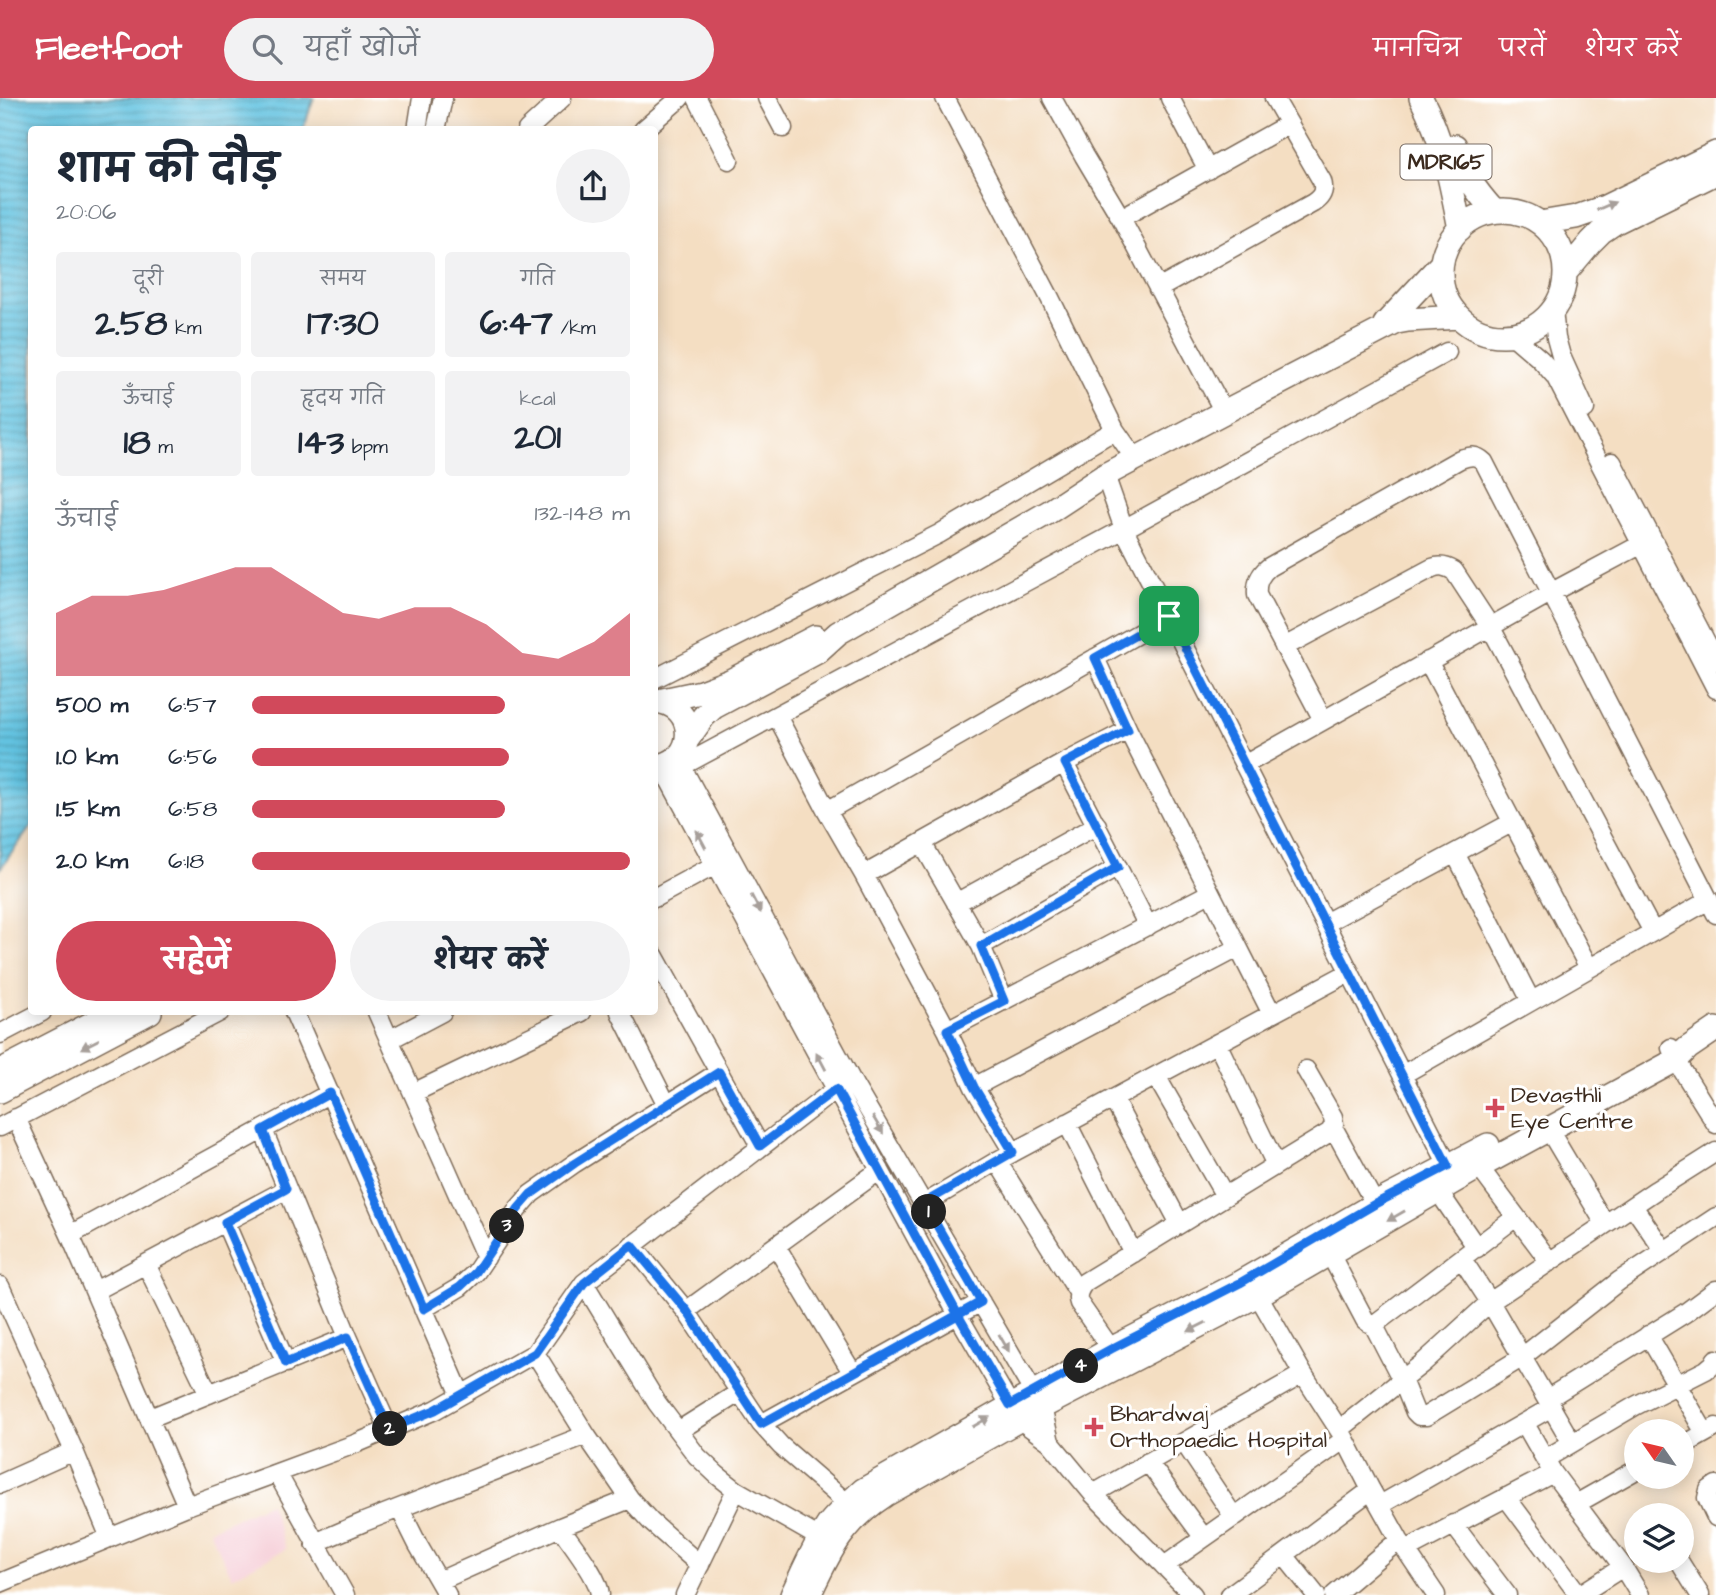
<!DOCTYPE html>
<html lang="hi">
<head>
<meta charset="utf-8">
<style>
  body { margin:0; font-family:"Architects Daughter","Playpen Sans Deva",sans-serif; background:#f2f2f3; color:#1f2937; height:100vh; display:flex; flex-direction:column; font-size:26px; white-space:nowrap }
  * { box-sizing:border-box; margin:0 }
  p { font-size:23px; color:#747a83 }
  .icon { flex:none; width:38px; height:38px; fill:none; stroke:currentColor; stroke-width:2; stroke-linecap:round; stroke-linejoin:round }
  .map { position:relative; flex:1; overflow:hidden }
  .details { position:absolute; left:28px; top:28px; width:630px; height:889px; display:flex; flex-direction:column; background:#fff; border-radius:7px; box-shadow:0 4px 18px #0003 }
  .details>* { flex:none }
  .needle { width:46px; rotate:304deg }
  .buttons { position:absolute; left:1624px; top:1321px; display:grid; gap:14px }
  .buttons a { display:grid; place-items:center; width:70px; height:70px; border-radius:50%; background:#fff; box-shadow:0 4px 18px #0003; font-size:35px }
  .pin { position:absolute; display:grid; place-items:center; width:60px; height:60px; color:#fff; margin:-30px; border-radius:14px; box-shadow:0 4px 10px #0006 }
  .km { position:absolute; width:35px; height:35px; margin:-18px; border-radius:50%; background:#222; color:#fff; font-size:19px; line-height:35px; text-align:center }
  .round { display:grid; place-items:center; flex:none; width:74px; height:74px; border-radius:37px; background:#f2f2f3 }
  .overview { display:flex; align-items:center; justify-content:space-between; height:119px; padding:0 28px }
  h1 { font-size:38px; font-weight:700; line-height:52px }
  .figures { display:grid; grid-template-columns:repeat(3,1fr); gap:10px; height:119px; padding:7px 28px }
  .figures div { display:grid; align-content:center; border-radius:7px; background:#f2f2f3; text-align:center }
  .figures b { font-size:35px; font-weight:700 }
  .figures small { font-size:19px; font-weight:400 }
  .figures p { font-size:19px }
  .chart { height:196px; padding:14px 28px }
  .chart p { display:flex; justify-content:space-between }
  .chart svg { width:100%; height:126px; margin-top:7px; fill:#d1495b; opacity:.7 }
  .button { display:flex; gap:14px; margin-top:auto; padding:14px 28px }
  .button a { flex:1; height:80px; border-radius:42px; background:#d1495b; color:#fff; font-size:28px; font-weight:700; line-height:80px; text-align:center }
  .button a+a { background:#f2f2f3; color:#1f2937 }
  ul { padding:0 28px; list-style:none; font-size:23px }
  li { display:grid; grid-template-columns:112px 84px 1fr; align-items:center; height:52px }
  li i { height:18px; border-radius:9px; background:#d1495b }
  header { display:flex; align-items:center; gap:42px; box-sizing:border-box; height:98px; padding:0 35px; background:#d1495b; color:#fff }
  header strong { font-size:33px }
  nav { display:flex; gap:38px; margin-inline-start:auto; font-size:24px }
  .search { width:490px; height:63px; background:#f2f2f3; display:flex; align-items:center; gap:18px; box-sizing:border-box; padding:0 24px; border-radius:38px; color:#747a83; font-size:26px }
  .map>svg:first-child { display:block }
</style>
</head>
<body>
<header>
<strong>Fleetfoot</strong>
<div class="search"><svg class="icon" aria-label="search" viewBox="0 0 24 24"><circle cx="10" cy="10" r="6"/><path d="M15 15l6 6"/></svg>यहाँ खोजें</div>
<nav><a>मानचित्र</a><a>परतें</a><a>शेयर करें</a></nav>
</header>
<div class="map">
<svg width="1716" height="1497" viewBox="0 0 1716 1497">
  <defs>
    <pattern id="water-rules" width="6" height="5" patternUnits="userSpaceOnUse" patternTransform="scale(1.75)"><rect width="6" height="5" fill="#62c3e1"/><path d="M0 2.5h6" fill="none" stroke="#529fb6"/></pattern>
  </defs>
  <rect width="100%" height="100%" fill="#fff"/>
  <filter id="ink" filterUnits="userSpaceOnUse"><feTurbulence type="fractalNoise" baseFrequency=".0143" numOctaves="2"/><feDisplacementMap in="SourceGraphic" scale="14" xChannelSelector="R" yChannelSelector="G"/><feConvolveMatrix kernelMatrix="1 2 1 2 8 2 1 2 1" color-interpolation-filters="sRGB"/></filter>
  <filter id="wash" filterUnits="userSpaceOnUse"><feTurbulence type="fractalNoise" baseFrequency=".00686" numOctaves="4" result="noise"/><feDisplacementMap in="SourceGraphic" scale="28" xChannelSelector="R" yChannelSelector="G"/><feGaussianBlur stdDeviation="1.57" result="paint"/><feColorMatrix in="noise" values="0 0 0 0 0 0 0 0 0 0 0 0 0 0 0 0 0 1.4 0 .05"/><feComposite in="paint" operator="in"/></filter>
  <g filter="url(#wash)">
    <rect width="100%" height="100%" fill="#f4dec2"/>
    <path fill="#f6cfd8" d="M270,1405L286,1451L232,1479L209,1432Z"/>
    <path fill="url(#water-rules)" stroke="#4e7680" stroke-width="2" d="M0,0H314L303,31L32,32V727L0,771Z"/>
  </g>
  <g filter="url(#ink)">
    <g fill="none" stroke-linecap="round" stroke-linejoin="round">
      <g stroke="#7c6957" stroke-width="21">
        <path id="minor" d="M697,0L729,62
          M767,0L783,30
          M945,0L1050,200L1115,332L1136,362
          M1052,0L1084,58L1121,120L1224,314
          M1170,0L1208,72
          M417,32L422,0
          M436,32L443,0
          M527,32L562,0
          M643,32L680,0
          M1121,120L1289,26
          M1158,191L1313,105C1322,99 1325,93 1322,83L1274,0
          M1553,212L1556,240L1561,258L1585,311
          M1512,237L1540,261L1555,278L1716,591
          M1612,364L1716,563
          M1105,377L1124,431L1448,1067
          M1284,549L1432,470C1440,467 1446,468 1454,473L1490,528L1653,834
          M1095,560L1128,632L1272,916
          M1428,563L1589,870
          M654,581L939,436L1115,332
          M777,618L827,713L864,777L947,932L974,989L1013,1054
          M1323,622L1257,497C1256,485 1259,477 1269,469L1460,361C1470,358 1476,356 1484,364L1716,816
          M677,660L854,987L1042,1309L1050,1344
          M1064,665L1148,828
          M1244,667L1552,494L1642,446
          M660,668L667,678L958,1217L1010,1307L1020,1322L1050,1344L1093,1396L1193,1497
          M682,668L1124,431L1447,254
          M827,713L1169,518
          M922,745L981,848L1004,903
          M1455,755L1531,903
          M864,777L1064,665L1128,632
          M654,800L715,767
          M956,805L1097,727
          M1325,825L1513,724
          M981,848L1118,769
          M654,857L760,1048
          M294,914L461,1297
          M377,914L486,1160
          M620,914L667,1007
          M947,932L1210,795
          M0,936L42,914
          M389,942L442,914
          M1217,945L1276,1067
          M1671,950L1676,962L1716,1026
          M1402,977L1709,802
          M1156,978L1225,1098
          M974,989L1238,850
          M413,995L582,914
          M1113,1001L1180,1126
          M16,1020L70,1137L187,1408
          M1067,1025L1133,1155
          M0,1029L220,914
          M1333,1029L1375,1106
          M263,1032L348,1239L389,1331
          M1549,1032L1605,1126
          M997,1063L1078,1194
          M1479,1069L1550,1164
          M1438,1093L1477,1150
          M924,1106L997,1063L1350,874
          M1633,1108L1664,1153
          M225,1124L286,1265
          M70,1137L330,995
          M632,1147L686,1213L761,1326L781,1348L848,1406
          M776,1148L852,1274
          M1330,1156L1365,1222L1369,1225H1376L1516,1119
          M1462,1161L1490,1204L1572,1345
          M146,1166L209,1296
          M584,1185L657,1305L697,1358L717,1377L736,1392L820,1440
          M0,1188L74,1353L110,1440
          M95,1193L287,1091
          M1258,1197L1303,1276L1345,1341L1371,1392L1399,1442L1436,1497
          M423,1211L460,1189L476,1174L518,1111L531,1096L575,1065L719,974
          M686,1213L880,1072
          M1373,1226L1402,1282L1415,1314L1419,1318H1426L1521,1260L1619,1183L1716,1119
          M1648,1237L1705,1335
          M1111,1251L1079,1205C1076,1197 1079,1191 1085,1184L1330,1034L1334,1026L1333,1019L1306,972
          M535,1255L586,1337L630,1401L651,1424L700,1467
          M1547,1301L1685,1215L1716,1192
          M150,1320L348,1239
          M761,1326L981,1204
          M1525,1326L1553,1375L1623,1469L1640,1497
          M1339,1332L1423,1265L1490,1204L1656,1092L1716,1054
          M678,1333L740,1294
          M1184,1344L1234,1419
          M1682,1348L1716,1329
          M1545,1361L1635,1308L1706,1272L1713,1266L1716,1261
          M1148,1364L1204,1440
          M277,1375L345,1497
          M0,1386L74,1353
          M1716,1387L1709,1392L1707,1400L1716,1419
          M1093,1396L1303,1276
          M1506,1399L1579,1497
          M1576,1406L1636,1372
          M1380,1407L1552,1309
          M400,1411L418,1447L447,1497
          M1453,1426L1507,1497
          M560,1429C571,1445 599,1479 600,1497
          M315,1445L364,1424L586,1337
          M1406,1452L1553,1375
          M1284,1457L1316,1497
          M1679,1463L1700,1497
          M1164,1468L1345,1341
          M439,1483L560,1429L630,1401
          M0,1485L187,1408L355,1346L435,1312L535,1255L584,1185L836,991
          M685,1497L736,1392
          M1230,1497L1371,1392
          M1334,1497L1399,1442
          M1579,1497L1623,1469"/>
      </g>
      <g stroke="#7c6957" stroke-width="26">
        <path id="major" d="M1421,0C1443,42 1451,84 1460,131
          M1455,48C1465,77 1474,91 1494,113
          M1441 175a62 62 0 1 1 124 0a62 62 0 1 1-124 0Z
          M1540,125L1576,119L1605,109L1716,55
          M1565,175L1591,144L1601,134L1616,124L1716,75
          M1385,226L1442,165
          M654,603C699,605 698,667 654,668
          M658,603L701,594L730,583L815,539
          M687,642L704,618L714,609L817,554L838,535L1049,414L1105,377L1224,314L1397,224L1408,222L1459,219
          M0,973L114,914
          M0,993L150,914
          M792,1497C803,1474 813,1449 828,1427C838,1414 851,1403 863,1392L1111,1251L1239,1185L1375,1106L1488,1047
          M809,1497C830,1453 842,1425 885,1397L1042,1309L1258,1197L1479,1069L1676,962L1688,950L1716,931"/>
      </g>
      <use href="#minor" stroke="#fff" stroke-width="18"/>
      <use href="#major" stroke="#fff" stroke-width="23"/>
    </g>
    <defs><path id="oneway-solid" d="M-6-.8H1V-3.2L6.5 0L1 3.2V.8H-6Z" transform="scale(1.75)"/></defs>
    <g fill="#a79f9a">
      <use href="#oneway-solid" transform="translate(1606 108) rotate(-23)"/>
      <use href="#oneway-solid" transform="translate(701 741) rotate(-118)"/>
      <use href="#oneway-solid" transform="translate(756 806) rotate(62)"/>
      <use href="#oneway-solid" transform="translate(90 946) rotate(153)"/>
      <use href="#oneway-solid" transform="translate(821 963) rotate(-118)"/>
      <use href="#oneway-solid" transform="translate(878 1027) rotate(59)"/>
      <use href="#oneway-solid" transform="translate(1396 1118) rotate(150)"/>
      <use href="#oneway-solid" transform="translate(1197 1229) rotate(153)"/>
      <use href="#oneway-solid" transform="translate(1004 1245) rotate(60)"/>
      <use href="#oneway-solid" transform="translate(981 1324) rotate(-30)"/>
    </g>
  </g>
  <g fill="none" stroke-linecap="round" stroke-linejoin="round" filter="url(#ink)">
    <g stroke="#fff" stroke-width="14">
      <path id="route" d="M1169,518L1095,560L1128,632L1065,665L1118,769L981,848L1004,903L947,932L974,989L1013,1054L924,1105L981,1204C908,1245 834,1285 761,1326L687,1213L632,1147L584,1185L535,1255L435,1312L389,1331L348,1239L286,1265L225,1124L286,1091L263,1032L330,995L424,1211L460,1189L476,1174L518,1111L531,1096L575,1065L719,974L760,1048L836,991L958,1217L1010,1307L1111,1251L1240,1185L1375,1106L1448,1068L1169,518"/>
    </g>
    <use href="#route" stroke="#1a73e8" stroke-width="9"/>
  </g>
  <g fill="#d1495b" stroke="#fff" stroke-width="2.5">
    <path d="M1491.5 999.5h7v7h7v7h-7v7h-7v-7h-7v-7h7z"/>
    <path d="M1090.5 1318.5h7v7h7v7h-7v7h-7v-7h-7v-7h7z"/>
  </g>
  <g text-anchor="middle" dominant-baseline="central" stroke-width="6" stroke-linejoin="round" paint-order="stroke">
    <rect fill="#fff" stroke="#766a62" stroke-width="2" x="1400.5" y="46.5" width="91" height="35" rx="5"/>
    <g font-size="21" font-weight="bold" fill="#3b2a1e">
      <text x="1446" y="64">MDR165</text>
    </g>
    <g font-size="23" fill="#3b2a1e" stroke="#fff" text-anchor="start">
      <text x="1511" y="997">Devasthli<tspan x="1511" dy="26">Eye Centre</tspan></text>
      <text x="1110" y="1316">Bhardwaj<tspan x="1110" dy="26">Orthopaedic Hospital</tspan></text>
    </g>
  </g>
</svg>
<div class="buttons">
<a><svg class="needle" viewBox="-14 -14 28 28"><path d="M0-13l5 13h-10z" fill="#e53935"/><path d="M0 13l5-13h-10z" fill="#747a83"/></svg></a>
<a><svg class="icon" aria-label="layers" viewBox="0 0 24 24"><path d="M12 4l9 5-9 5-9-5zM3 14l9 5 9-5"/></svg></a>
</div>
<div class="pin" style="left:1169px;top:518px;background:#1e9e55"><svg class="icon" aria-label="arrive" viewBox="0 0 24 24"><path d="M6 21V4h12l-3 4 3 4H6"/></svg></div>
<b class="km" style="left:929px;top:1114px">1</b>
<b class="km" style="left:390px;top:1331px">2</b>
<b class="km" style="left:507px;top:1128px">3</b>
<b class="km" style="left:1081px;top:1268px">4</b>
<section class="details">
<div class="overview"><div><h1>शाम की दौड़</h1><p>20:06</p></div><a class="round"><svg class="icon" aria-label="share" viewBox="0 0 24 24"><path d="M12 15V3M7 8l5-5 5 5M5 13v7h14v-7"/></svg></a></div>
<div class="figures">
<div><p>दूरी</p><b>2.58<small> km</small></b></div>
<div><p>समय</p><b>17:30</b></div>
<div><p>गति</p><b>6:47<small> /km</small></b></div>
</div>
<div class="figures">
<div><p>ऊँचाई</p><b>18<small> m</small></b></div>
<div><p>हृदय गति</p><b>143<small> bpm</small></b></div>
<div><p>kcal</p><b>201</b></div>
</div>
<div class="chart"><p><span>ऊँचाई</span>132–148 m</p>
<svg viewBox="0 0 160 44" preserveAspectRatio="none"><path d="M0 44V22L10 16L20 16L30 14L40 10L50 6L60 6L70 14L80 22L90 24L100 20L110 20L120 26L130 36L140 38L150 32L160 22V44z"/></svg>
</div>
<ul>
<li><b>500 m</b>6:57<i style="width:67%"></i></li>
<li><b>1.0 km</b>6:56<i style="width:68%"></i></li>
<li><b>1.5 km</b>6:58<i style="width:67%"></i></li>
<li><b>2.0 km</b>6:18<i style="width:100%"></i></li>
</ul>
<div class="button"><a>सहेजें</a><a>शेयर करें</a></div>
</section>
</div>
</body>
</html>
